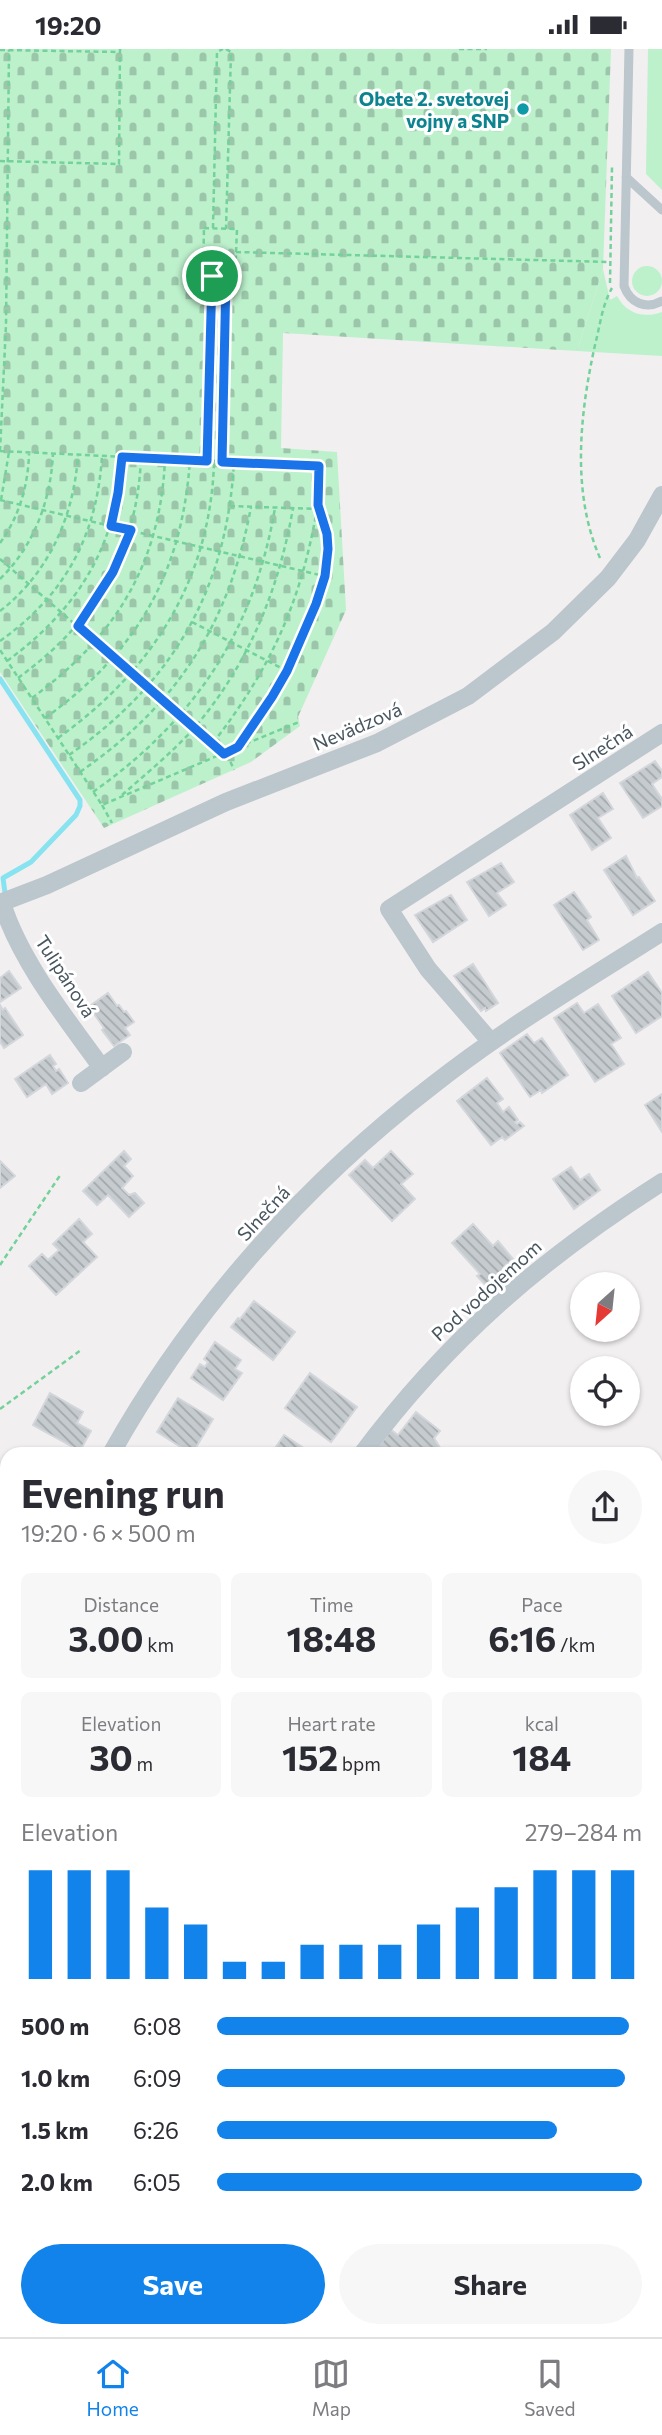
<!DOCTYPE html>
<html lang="en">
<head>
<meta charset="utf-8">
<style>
  body { margin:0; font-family:Commissioner,sans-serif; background:#f7f7f7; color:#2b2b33; height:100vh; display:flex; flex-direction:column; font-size:26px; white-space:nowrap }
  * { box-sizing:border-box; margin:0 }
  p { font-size:23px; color:#7c7c81 }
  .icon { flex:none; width:38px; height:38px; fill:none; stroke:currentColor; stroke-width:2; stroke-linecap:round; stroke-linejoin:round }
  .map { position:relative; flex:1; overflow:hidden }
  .sheet { position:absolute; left:0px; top:1398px; width:663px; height:891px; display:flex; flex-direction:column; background:#fff; border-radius:21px 21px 0 0; box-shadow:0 2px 5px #0004 }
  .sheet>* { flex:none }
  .needle { width:46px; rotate:207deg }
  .controls { position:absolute; left:570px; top:1223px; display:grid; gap:14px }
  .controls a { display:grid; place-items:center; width:70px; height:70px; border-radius:50%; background:#fff; box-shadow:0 2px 5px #0004; font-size:35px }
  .pin { position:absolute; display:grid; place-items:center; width:60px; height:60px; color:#fff; margin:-30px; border:4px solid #fff; border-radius:50%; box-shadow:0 2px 7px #0007 }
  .round { display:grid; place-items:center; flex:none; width:74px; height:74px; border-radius:37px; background:#f7f7f7 }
  .summary { display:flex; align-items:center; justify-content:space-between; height:119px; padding:0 21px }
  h1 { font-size:38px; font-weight:700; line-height:52px }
  .stats { display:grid; grid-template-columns:repeat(3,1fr); gap:10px; height:119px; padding:7px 21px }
  .stats div { display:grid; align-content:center; border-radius:10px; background:#f7f7f7; text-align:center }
  .stats b { font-size:35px; font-weight:700 }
  .stats small { font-size:19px; font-weight:400 }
  .stats p { font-size:19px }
  .chart { height:196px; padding:14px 21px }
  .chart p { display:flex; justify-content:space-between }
  .chart svg { width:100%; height:126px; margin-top:7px; stroke:#1183ea; stroke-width:6 }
  .button { display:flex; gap:14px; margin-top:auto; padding:14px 21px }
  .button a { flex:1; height:80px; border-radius:42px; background:#1183ea; color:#fff; font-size:28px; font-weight:700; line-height:80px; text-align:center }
  .button a+a { background:#f7f7f7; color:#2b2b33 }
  ul { padding:0 21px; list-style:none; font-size:23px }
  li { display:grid; grid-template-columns:112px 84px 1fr; align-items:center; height:52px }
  li i { height:18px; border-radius:9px; background:#1183ea }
  .status { display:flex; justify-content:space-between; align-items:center; height:49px; padding:0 35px; background:#fff; direction:ltr }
  .status svg { height:19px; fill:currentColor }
  .dock { display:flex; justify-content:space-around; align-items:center; height:98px; border-top:2px solid #e1e1e2; background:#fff; font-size:19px; color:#7c7c81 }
  .dock a { display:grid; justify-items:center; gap:4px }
  .dock .on { color:#1183ea }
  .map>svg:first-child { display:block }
</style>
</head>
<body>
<div class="status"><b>19:20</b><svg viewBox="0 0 49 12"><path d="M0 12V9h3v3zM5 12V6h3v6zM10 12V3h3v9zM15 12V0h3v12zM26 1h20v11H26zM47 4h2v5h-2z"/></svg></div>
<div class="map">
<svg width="662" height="2288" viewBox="0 0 662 2288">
  <defs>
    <pattern id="cemetery-stones" width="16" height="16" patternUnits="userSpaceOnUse" patternTransform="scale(1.75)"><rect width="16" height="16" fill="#bcf1cc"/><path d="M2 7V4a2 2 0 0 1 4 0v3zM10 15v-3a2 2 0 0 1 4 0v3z" fill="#9bc6a9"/></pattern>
    <pattern id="building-back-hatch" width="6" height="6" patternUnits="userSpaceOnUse" patternTransform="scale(1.75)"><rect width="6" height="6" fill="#c6cbcf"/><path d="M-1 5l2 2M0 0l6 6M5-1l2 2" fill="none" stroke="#a3a8ab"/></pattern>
  </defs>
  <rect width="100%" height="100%" fill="#f2eff0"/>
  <path fill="#bcf1cc" d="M648,0H662V141L646,125Z
    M632 232a15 15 0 1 1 30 0a15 15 0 1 1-30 0Z
    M603,220L610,251L617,247C626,264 643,270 662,263V307L577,302Z
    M7,2244V2282H156L152,2288H0V2267Z
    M165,2282H285L282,2288H162Z
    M312,2282H469L471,2288H308Z"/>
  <path fill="url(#cemetery-stones)" d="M0,0H611L603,220L577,302L283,284L281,399L337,403L346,561L298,668L300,677L251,713L104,779L0,623Z"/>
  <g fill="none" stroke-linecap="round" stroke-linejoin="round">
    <path stroke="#88e3f0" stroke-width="5" d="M0,630L80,751V757L76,766L31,813L3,829L5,844"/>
  </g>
  <path fill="url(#building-back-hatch)" stroke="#d3d6db" stroke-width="2" d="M655,712L662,722V728L652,735L662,750V757L643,769L620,734Z
    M603,744L613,760L598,769L611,789L592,801L570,766Z
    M626,807L637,829L639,828L655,852L633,866L604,821Z
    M501,814L514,833L497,844L506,856L489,867L467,833Z
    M574,843L591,868L587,871L599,891L583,901L554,856Z
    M451,846L467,871L433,893L415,866Z
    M473,915L498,954L486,962L485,959L481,962L454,927Z
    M9,922L21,939L0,953V929Z
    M648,923L662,944V967L636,984L612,947Z
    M108,944L117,957L119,956L124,963L126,962L134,973L125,979L130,986L114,997L102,981L104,979L90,959H87Z
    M577,954L584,964L598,955L621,989L611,995L624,1015L595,1033L554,969Z
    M0,956L3,961L5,959L23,986L4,999L0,993Z
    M527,985L534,994L542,989L568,1026L542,1044L541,1041L530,1048L500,1004Z
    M50,1006L56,1015L53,1017L56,1022L59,1020L68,1034L52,1045L46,1035L27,1048L15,1030Z
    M487,1029L503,1050L497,1054L503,1063L509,1058L518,1071L515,1073L517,1075L520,1073L524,1077L505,1091L502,1088L491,1096L457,1052Z
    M662,1045V1083L645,1056Z
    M124,1102L131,1110L124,1117L133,1127L122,1139L129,1146L135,1144L144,1154L129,1168L108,1146L97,1156L83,1142Z
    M391,1102L413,1125L401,1135L415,1150L392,1172L349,1126L365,1111L373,1119Z
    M0,1112L15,1127L0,1139Z
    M571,1118L580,1131L589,1125L600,1141L574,1160L553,1130Z
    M79,1170L92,1185L83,1193L97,1208L56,1246L29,1217L42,1205L48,1211L59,1201L53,1195Z
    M473,1175L493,1197L498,1192L513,1210L504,1218L512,1225L492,1243L477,1227L480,1225L452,1194Z
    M254,1252L295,1283L273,1311L231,1278L238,1269L240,1270Z
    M215,1293L241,1311L235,1320L242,1324L223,1351L191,1329L200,1315L205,1318L208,1313L204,1310Z
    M310,1324L357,1358L331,1393L285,1359Z
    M50,1344L83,1363L77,1374L91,1382L80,1402L33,1376Z
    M178,1349L213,1370L192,1405L157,1383Z
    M416,1363L440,1382L434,1389L444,1405H373L391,1381L398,1386Z
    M284,1386L307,1401L305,1405H271Z
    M662,2094V2221L656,2218V2104Z
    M240,2282H269L266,2288H250Z"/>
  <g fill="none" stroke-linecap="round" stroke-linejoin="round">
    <path stroke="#73d19a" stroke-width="2.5" stroke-dasharray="5 3.5" stroke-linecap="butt" d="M226,0L231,3L226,180
      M459,0H487
      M0,1L119,3
      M0,112L119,115L120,0
      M204,179L237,180L235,228L203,226Z
      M213,179L217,3L223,0
      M236,203L609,213
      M610,234L612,118
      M0,402L319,417L318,456L327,486L328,500L325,527L304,587L272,648L238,698L102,756L0,601
      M0,402L6,276L9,1
      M207,412L212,227
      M222,413L226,227
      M0,451L324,527
      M1,451L9,403
      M230,457L318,460
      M0,494C19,468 28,437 29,405
      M600,509C571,443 580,364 595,296C600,277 602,256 612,239
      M0,510L224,705
      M0,530C34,497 51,451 53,404
      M0,562C49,524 74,467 78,406
      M192,573L287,622
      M0,592C65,546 97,487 102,407
      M7,612C78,560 116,498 122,410
      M18,629C95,573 137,504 141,409
      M32,649C115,588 160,516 165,411
      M45,669C137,603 182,525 190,411
      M58,689C152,622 210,531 214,414
      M213,694C271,619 301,553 317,460
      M238,698L299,673
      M227,705L234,721
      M69,706C173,634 227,540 234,413
      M80,723C178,655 229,575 251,458
      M93,743C195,671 254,582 275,459
      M122,746C147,724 174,702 196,677C249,614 279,540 293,459
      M102,756L112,774
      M0,1216L61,1125
      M0,1360L81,1301
      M656,1452L662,1447
      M0,1528L7,1530"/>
    <path stroke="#bbc6cd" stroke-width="9" d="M629,0L624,237C630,254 646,261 662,252
      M626,128L662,161"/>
    <path stroke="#bbc6cd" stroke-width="18" d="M0,854L47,836L226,753L377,694L468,647L553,583L608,529L637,491L662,446
      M2,854C20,912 66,969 102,1019
      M491,993L428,920L389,860L662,684
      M81,1034L123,1003
      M111,1405C190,1263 304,1135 433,1036C505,979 585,932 662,883
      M362,1405C448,1290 541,1210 662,1133
      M480,2282L483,2288
      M293,2288L297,2282"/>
  </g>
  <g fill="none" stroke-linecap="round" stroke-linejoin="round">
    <g stroke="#fff" stroke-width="14">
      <path id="route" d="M212,227H226L222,413L319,417L318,456L327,485L328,500L325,527L316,555L287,622L272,648L238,698L224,705L78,577L113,523L131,481L111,477L118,444L122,408L207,412Z"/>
    </g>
    <use href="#route" stroke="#1a73e8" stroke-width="9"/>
  </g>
  <circle fill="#0f9aa8" stroke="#fff" stroke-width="2.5" cx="523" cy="60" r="7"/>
  <g text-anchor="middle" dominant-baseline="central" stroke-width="6" stroke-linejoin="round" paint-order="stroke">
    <g font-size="19" font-weight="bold" fill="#0d838f" stroke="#fff" text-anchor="end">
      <text x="509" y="49">Obete 2. svetovej<tspan x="509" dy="22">vojny a SNP</tspan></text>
    </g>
    <g font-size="19" fill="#47555e" stroke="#fff">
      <text transform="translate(357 677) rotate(-23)">Nevädzová</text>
      <text transform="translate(602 698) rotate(-33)">Slnečná</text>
      <text transform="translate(66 927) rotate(57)">Tulipánová</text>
      <text transform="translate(263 1164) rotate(-47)">Slnečná</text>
      <text transform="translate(486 1241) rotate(-42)">Pod vodojemom</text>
    </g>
  </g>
</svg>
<div class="controls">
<a><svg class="needle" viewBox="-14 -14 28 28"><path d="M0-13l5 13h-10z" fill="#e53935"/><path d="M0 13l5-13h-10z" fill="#7c7c81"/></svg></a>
<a><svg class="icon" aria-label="locate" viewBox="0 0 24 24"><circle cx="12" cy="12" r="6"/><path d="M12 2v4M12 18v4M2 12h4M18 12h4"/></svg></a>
</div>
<div class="pin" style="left:212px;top:227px;background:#1e9e55"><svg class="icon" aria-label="arrive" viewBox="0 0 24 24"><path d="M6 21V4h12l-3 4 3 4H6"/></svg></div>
<section class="sheet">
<div class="summary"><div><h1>Evening run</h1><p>19:20 · 6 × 500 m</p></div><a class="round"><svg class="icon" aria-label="share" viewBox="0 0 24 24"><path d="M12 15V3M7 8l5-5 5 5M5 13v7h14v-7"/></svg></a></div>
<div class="stats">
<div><p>Distance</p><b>3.00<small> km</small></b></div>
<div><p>Time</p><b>18:48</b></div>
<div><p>Pace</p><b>6:16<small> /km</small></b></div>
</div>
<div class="stats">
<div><p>Elevation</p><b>30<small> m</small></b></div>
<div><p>Heart rate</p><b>152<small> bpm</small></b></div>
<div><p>kcal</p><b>184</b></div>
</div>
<div class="chart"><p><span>Elevation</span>279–284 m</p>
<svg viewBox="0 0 160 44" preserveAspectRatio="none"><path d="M5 44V6M15 44V6M25 44V6M35 44V19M45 44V25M55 44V38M65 44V38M75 44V32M85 44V32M95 44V32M105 44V25M115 44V19M125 44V12M135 44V6M145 44V6M155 44V6"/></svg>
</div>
<ul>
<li><b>500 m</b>6:08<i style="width:97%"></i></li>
<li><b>1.0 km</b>6:09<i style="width:96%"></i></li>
<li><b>1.5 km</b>6:26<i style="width:80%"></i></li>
<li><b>2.0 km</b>6:05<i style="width:100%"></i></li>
</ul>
<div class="button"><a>Save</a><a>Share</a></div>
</section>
</div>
<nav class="dock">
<a class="on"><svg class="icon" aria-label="home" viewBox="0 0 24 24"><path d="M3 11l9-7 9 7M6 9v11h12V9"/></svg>Home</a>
<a><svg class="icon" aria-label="map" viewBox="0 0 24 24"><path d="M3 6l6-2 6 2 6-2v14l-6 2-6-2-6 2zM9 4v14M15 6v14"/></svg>Map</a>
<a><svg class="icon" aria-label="saved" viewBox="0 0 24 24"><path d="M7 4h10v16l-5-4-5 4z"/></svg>Saved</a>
</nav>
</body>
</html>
